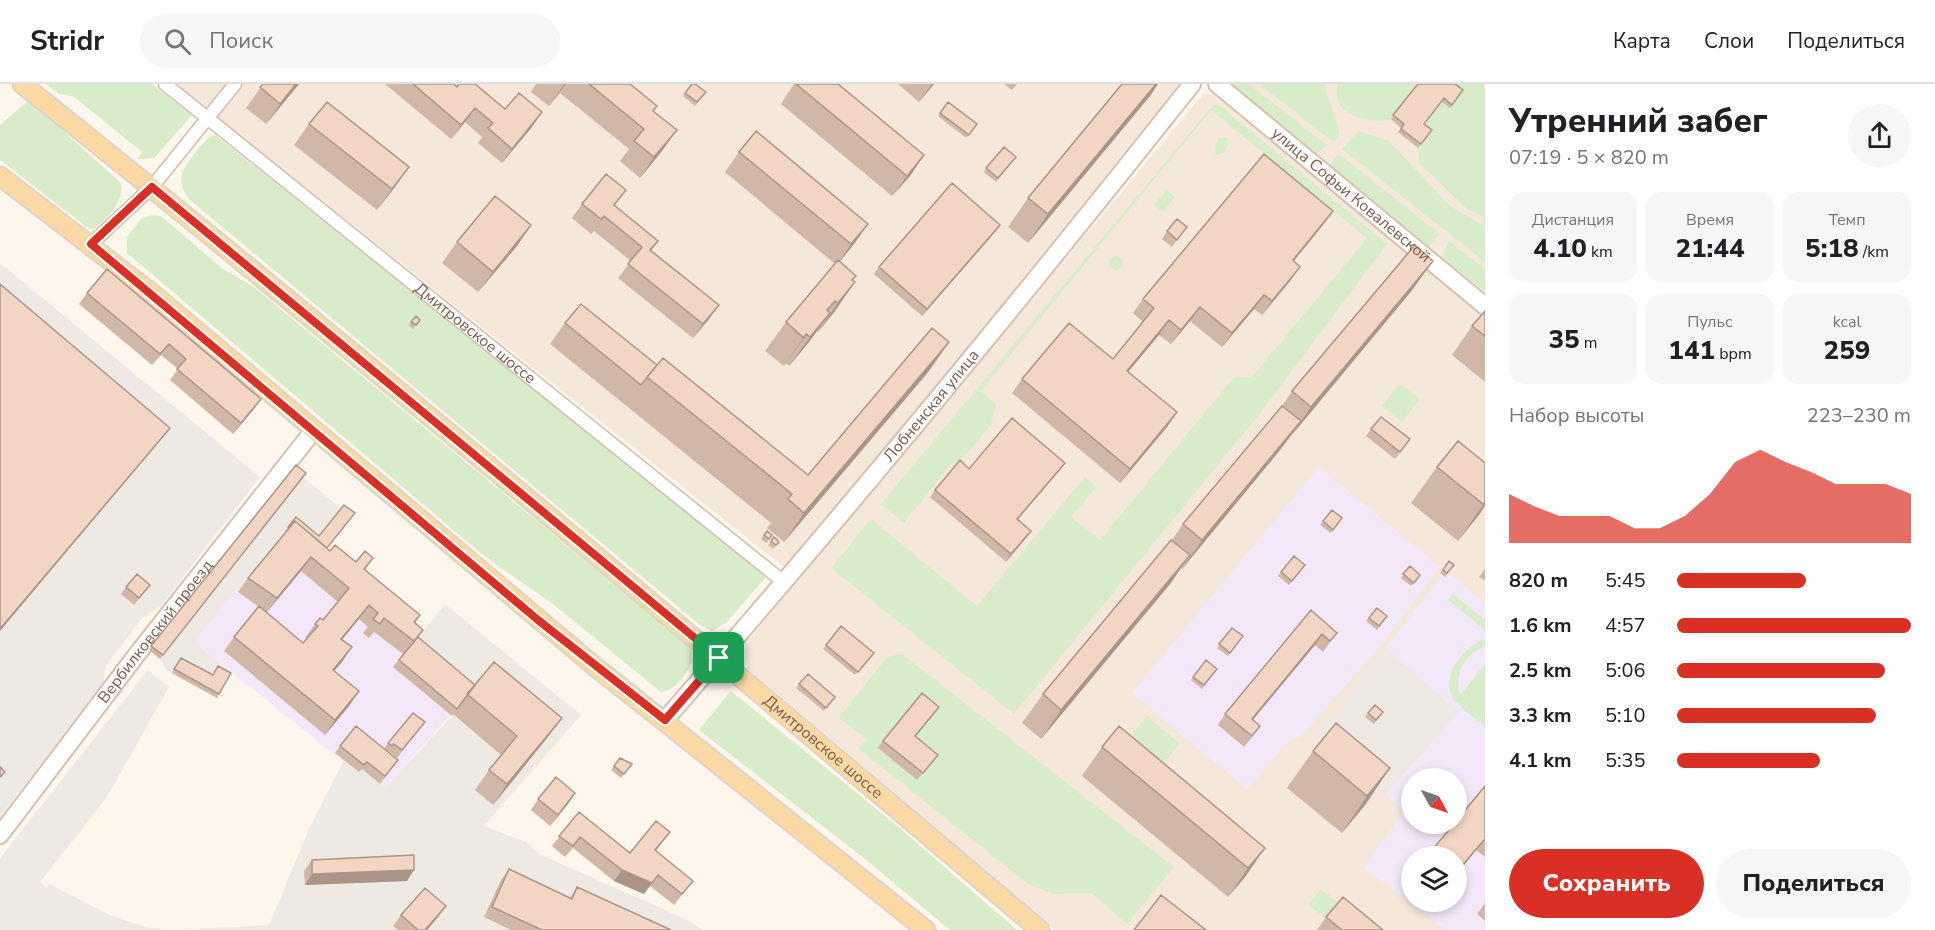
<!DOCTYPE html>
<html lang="ru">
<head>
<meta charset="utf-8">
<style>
  body { margin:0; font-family:"Nunito Sans",sans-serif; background:#f6f6f6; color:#202124; height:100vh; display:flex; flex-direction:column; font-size:22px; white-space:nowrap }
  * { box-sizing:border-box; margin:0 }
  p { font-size:20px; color:#757577 }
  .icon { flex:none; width:33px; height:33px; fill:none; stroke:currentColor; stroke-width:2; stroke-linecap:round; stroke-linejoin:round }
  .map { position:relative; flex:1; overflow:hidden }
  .side { display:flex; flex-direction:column; background:#fff; width:450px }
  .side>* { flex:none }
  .needle { width:39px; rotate:130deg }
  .fabs { position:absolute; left:1401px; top:684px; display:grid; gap:12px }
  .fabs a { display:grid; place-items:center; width:66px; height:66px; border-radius:50%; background:#fff; box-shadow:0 3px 9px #0003; font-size:30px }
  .pin { position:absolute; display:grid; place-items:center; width:51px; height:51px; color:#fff; margin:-26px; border-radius:12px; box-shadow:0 3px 9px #0006 }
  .round { display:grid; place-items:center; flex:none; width:63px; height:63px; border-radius:32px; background:#f6f6f6 }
  .headline { display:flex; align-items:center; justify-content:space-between; height:102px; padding:0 24px }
  h1 { font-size:33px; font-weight:800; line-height:45px }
  .stats { display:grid; grid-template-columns:repeat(3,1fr); gap:9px; height:102px; padding:6px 24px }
  .stats div { display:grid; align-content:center; border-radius:15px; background:#f6f6f6; text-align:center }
  .stats b { font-size:26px; font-weight:800 }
  .stats small { font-size:16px; font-weight:400 }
  .stats p { font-size:16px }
  .chart { height:168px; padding:12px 24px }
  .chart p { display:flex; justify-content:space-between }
  .chart svg { width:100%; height:108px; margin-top:6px; fill:#d93025; opacity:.7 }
  .button { display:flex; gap:12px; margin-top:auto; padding:12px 24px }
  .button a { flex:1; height:69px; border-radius:36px; background:#d93025; color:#fff; font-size:24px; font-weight:800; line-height:69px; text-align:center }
  .button a+a { background:#f6f6f6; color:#202124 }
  ul { padding:0 24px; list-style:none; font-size:20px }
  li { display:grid; grid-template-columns:96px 72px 1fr; align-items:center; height:45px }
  li i { height:15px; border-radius:8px; background:#d93025 }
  header { display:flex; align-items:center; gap:36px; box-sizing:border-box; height:84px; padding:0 30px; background:#fff; border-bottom:2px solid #e0e0e0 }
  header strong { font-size:28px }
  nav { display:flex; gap:33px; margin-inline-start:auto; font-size:21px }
  .search { width:420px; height:54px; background:#f6f6f6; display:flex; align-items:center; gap:15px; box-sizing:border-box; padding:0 21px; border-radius:33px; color:#757577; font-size:22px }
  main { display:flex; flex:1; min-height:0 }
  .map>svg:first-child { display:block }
</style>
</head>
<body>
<header>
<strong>Stridr</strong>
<div class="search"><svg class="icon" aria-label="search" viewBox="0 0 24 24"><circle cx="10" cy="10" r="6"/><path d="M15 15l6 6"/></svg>Поиск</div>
<nav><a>Карта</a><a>Слои</a><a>Поделиться</a></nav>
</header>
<main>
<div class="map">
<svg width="1485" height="846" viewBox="0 0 1485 846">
  <rect width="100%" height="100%" fill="#fdf6ec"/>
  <path fill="#f5e8da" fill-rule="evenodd" d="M175,0H1179L955,280L784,483Z
    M1232,0H1485V208L1330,81Z
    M1204,9L1214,11L1485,233V846H1054L748,585L745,567L751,553ZM1412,694H1456V740H1412ZM1412,772H1456V818H1412Z"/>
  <path fill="#efe9e4" d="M0,179L260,393L161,522L142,534L105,583L104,598L0,733Z
    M293,385L352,433L319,474L286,447L200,563L231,588L217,614L167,587L160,575L149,566Z
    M445,520L581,631L484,742L526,758L539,770L690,837L703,846H0V774L148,586L169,603L107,713L40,798L46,804L49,800L112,832L145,843L173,846L269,841L309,745L344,676L362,685L385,703L452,632L413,560Z
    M1386,564L1459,628L1386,710L1316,653Z"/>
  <path fill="#f3e8fa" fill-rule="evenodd" d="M1319,383L1440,483L1383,559L1299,654L1289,656L1248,706L1132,609Z
    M285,447L354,499L471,608L385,704L362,685L359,688L330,667L200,563L195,556Z
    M1448,489L1485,519V846H1445L1364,783L1404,728L1386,710L1459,628L1386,564L1442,491L1445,493ZM1412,694H1456V740H1412ZM1412,772H1456V818H1412Z"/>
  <path fill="#d8ecc9" d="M46,0H152L192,31L154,74L137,75L142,68L73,12L59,10Z
    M1232,0H1249L1327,61L1317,70Z
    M1259,0H1324L1340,49L1333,58Z
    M1338,0H1418L1391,35C1369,41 1328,30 1338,0Z
    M1448,0H1485V134L1466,124L1419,79L1418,64L1429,50L1421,44Z
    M29,16L120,98C127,115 107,135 94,145H89L0,76V41Z
    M1218,20L1387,160L1258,332L1014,630L831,484L871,435L977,522L1085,393L1097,403L1071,433L1100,456L1234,293L1251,294L1367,154L1211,26L981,307L996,320L991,341L958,380H951L904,439L881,420L1213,21Z
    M1359,47L1389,57L1449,121L1485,143V178L1342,65Z
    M215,51L764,489L765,494L726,539L712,547L700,541L190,116C174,97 182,84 197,67C202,61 207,53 215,51Z
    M1227,53L1228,60L1224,69L1215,71V62L1219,54Z
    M1339,70L1440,150L1429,162L1330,81Z
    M1167,106L1175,113L1163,128L1154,121Z
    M153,131L161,132L223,185L254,203L686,560C688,563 691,565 692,568C696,583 674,608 661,608L553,520L484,472L127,169V153L142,134Z
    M1449,157L1485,185V208L1442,173Z
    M1109 179a7 7 0 1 1 14 0a7 7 0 1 1-14 0Z
    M1400,299L1420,315L1402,338L1382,322Z
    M1453,510L1485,536V546L1448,516Z
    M1485,555V562C1465,570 1454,590 1460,611L1485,580V642C1476,635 1464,627 1456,618C1436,596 1464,562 1485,555Z
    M902,570L1174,783L1127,840L1091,809L1053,810L1028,800L859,665L867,656L839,634L887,573Z
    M731,607L895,740L1017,846H950L865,775L699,646Z
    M1147,632L1180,660L1161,682L1128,655Z
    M1321,805L1339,819L1327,835L1308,821Z"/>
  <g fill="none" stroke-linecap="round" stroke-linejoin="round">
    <g stroke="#d1beb0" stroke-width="15">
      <g id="street">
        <path id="s1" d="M165,0L785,499"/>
        <path d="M91,160L152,103L235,0"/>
      </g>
    </g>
    <g stroke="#d6c0b0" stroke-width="20">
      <g id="secondary">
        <path id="s2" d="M1217,0L1485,222"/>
        <path id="s3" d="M665,636C846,428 1021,216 1192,0"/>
        <path id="s4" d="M0,751L138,569L314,346"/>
      </g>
    </g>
    <g stroke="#dad1cd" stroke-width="21">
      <g id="primary">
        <path id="s5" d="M22,0C367,275 703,562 1040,846"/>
        <path d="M0,92L153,210L592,580L926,846"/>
      </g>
    </g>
    <use href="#street" stroke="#fff" stroke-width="12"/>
    <use href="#secondary" stroke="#fff" stroke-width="16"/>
    <use href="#primary" stroke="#fbd9a5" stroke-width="18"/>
  </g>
  <path fill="#d1b7a8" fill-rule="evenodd" d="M263,0H299L266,40L246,24Z
    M385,0H454L457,3L505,25L532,43L502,79L478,59L482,53L465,38L451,55Z
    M536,0H630L662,67L640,94L620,77L629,65L560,9L549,22L531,8Z
    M692,0L706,8L695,22L683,12Z
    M794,0H838L924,71L910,92L892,112L781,20Z
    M898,0H934L919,18Z
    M1004,0H1017L1012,6Z
    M1122,0H1158L1150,12L1028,159L1008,143L1028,114Z
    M1418,0L1463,6L1450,24L1442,18L1424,40L1432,46L1418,64L1398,48L1401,44L1391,35Z
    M940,29L977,40L966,54L938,32Z
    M309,40L395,103L377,126L294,61Z
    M739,68L868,140L854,160L839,178L853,196L835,227L818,248L817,247L809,258L789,282L786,279L784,282L765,267L786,238L835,180L725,88Z
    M1016,73L996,98L984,88L986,84Z
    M582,120L615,122L658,157L651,167L709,235L693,254L618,194L631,177L594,147L591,150L572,134Z
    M531,141L517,162L478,208L442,179L457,158Z
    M1000,141L995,148L922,232L874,190L879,183Z
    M1323,141L1294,177L1290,197L1262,231L1254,225L1222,263L1190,237L1171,260L1159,251L1128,288L1177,328L1167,343L1120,399L1012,309L1022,295L1113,275L1143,238L1133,229L1143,215Z
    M1187,143L1172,163L1162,155L1167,147Z
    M107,185L253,326L233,350L170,296L178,285L161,271L152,281L79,220L87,209Z
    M1413,205L1291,352L1280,366L1182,485L1181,484L1170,500L1041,655L1022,639L1043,610L1172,456L1183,440L1282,322L1292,307Z
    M1485,227V298L1452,271L1472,242Z
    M416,232L420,236L413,245L409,241Z
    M565,239L657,281L808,391L929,287L784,458L767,444L771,439L550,260Z
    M1371,345L1410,355L1395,375L1366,352Z
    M1065,379L1018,435L1031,447L1006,478L930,413L935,406L969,385Z
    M1485,379V422L1458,457L1411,419L1437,383Z
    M296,381L306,389L160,575L149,566Z
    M1332,426L1342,434L1331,449L1320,441Z
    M296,433L330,467L356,478L373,474L365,486L420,531L415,539L423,546L418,553L475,601L562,634L547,654L493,721L475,706L489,686L501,671L453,630L452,632L393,583L403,570L374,548L369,554L363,549L368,543L359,535L342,555V578L334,587L359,607L349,622L325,651L224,567L234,553L259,523L238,508L248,494L286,448L285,447ZM301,487L338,518L323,536L315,540L305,554L307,555L303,559L267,528Z
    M767,447L772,451L766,459L761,455Z
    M771,457L779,458L773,465L768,461Z
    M1294,472L1305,481L1289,501L1278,492Z
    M1449,477L1454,481L1445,493L1440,489Z
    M1410,482L1420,491L1411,502L1401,494Z
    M1485,485V497L1479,493Z
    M150,501L134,521L121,510L126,503Z
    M1377,524L1387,532L1377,546L1366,537Z
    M1311,526L1337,549L1323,568L1315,561L1253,636V652L1244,663L1218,641L1225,630Z
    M841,542L871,573L855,591L823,565Z
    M1232,544L1243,552L1228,572L1217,564Z
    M181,574L213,591L218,582L219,610L217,614L172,589Z
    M1206,576L1217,585L1202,605L1191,596Z
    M808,590L835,613L824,627L796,604Z
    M1375,621L1383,628L1374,640L1365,633Z
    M934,630L915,653L932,678L917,696L878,664L883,657Z
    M425,638L397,674L389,667L388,668L393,683L380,700L362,685L359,688L335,669L340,662L384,665L388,659Z
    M1102,663L1265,764L1245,793L1228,813L1082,692Z
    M1313,667L1390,684L1365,721L1342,749L1287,704Z
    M620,674L632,680L621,694L611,686Z
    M1485,702V773L1476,766L1456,791V772Z
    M575,709L550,742L531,726L538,715Z
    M579,728L630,769L662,759L656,767L693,797L674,821L650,802L644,810L614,797L573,764L565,773L552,762Z
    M312,776L407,797L305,801L304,787Z
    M509,785L570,814L577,803L671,846H511L484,833L501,796Z
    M1485,819V837L1477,830Z
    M401,831L438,833L427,846H398L393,842Z
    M1326,833L1383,846H1317Z"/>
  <path fill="#aa9588" d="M296,0H299L266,40L280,20Z
    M565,0H566L549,22L563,2Z
    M932,0H934L919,18Z
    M1156,0H1158L1150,12L1028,159L1048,130Z
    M475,24L465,38L451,55L461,41Z
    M542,28L532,43L502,79L512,65Z
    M677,46L662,67L640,94L654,73Z
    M924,71L910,92L892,112L907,92Z
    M409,83L395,103L377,126L392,105Z
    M1333,127L1323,141L1283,190L1293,176Z
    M868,140L854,160L837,181L851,160Z
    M531,141L517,162L478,208L493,188Z
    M1000,141L995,148L922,232L927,225Z
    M1433,177L1413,205L1291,352L1311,323Z
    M1300,183L1290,197L1262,231L1272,217Z
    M855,198L835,227L818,248L838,219Z
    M1264,211L1254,225L1222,263L1232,249Z
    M719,221L709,235L693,254L703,240Z
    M1200,223L1190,237L1171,260L1181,246Z
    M830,229L809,258L789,282L810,253Z
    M1169,236L1159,251L1117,301L1127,287Z
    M806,250L786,279L784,282L804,254Z
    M949,258L929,287L784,458L804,429Z
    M261,315L253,326L233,350L241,339Z
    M1177,328L1167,343L1120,399L1130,385Z
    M1301,337L1280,366L1182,485L1202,456Z
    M170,344L162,354L0,547V545Z
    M1065,379L1060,386L1012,442L1017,435Z
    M1485,418V422L1479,431L1458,457Z
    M1031,447L1026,454L1006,478L1011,470Z
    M1190,471L1170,500L1041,655L1061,626Z
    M311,473L301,487L267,528L277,514Z
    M369,521L359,535L331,569L341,555Z
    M1322,550L1315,561L1244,646L1252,635Z
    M352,563L342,578L323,600L333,586Z
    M359,607L349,622L325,651L335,636Z
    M562,634L547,654L493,721L507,700Z
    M1390,684L1365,721L1342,749L1367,712Z
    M575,709L568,720L550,742L558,731Z
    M1484,756L1456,791V789Z
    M1265,764L1245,793L1228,813L1248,784Z
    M414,786L407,797L305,801L312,790Z
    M622,786L658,791L644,810L614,797Z
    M446,822L438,833L427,846H425Z"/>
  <path fill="#f3d5c3" stroke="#aa9588" stroke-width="1.5" d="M263,0H296L280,20L260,3Z
    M413,0H454L457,3L459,0H475L505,25L519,9L542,28L512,65L488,44L493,39L475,24L461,41Z
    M589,0H630L657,22L653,27L677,46L654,73L634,57L644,45Z
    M692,0H695L706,8L697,18L685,9Z
    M796,0H838L924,71L907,92Z
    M1122,0H1156L1048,130L1028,114Z
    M1418,0H1455L1463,6L1452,21L1444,14L1424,40L1432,46L1421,60L1401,45L1404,40L1393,31Z
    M327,18L409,83L392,105L309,40Z
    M948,18L977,40L969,51L940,29Z
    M756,47L868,140L851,160L739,68Z
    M1004,63L1016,73L998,94L986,84Z
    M1264,70L1333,127L1293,176L1300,183L1272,217L1264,211L1232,249L1200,223L1181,246L1169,236L1127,287L1177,328L1130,385L1022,295L1069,239L1113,275L1154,224L1143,215Z
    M606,90L626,106L614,121L658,157L650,166L719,221L703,240L628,180L642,163L604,132L601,135L582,120Z
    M952,99L1000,141L927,225L879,183Z
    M495,112L531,141L493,188L457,158Z
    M1177,135L1187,143L1177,156L1167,147Z
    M1415,161L1433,177L1311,323L1292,307Z
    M838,176L856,192L852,196L855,198L838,219L835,217L827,226L830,229L810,253L806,250L804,254L786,238Z
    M107,185L261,315L241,339L177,285L186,275L169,260L160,270L87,209Z
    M0,200L170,344L0,545Z
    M581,220L657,281L641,301L565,239Z
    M1485,227V252L1472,242Z
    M416,232L420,236L416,241L411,238Z
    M932,244L949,258L804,429L788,415L792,410L647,293L663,274L808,391Z
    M1282,322L1301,337L1202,456L1183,440Z
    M1381,333L1410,355L1400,368L1371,345Z
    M1012,334L1065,379L1017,435L1031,447L1011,470L935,406L960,376L969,385Z
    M1458,357L1485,379V418L1483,420L1437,383Z
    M296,381L306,389L163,571L151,562Z
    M344,421L355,429L327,464L295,437L289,444L288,443L296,433L319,452Z
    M1332,426L1342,434L1333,446L1323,437Z
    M295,437L330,467L335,461L356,478L365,467L373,474L364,485L420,531L414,538L423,546L414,557L384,534L380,540L373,535L378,529L369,521L341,555L352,563L333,586L359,607L335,636L234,553L259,522L303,559L318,542L315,540L320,534L323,536L349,504L311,473L277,514L248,494Z
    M767,447L772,451L769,455L764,451Z
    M774,453L779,458L776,461L771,457Z
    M1171,456L1190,471L1061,626L1043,610Z
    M1294,472L1305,481L1292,497L1281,488Z
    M1449,477L1454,481L1447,489L1443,486Z
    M1410,482L1420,491L1414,499L1403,490Z
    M137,490L150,501L139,514L126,503Z
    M1377,524L1387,532L1379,542L1369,534Z
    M1311,526L1337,549L1330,557L1322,550L1318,555L1252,635L1260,642L1252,652L1225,630Z
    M841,542L874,569L858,588L826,561Z
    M1232,544L1243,552L1230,569L1219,560Z
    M418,553L475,601L457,625L399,576Z
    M181,574L213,591L218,582L231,589L219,610L174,585Z
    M1206,576L1217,585L1204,601L1193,593Z
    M494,578L562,634L507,700L489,686L517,652L467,610Z
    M808,590L835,613L826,624L799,600Z
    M922,609L939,623L915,652L938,671L923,689L883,657Z
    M1375,621L1383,628L1376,636L1368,629Z
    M413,629L425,638L402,666L394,660L392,662L388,659Z
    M1336,639L1390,684L1367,712L1313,667Z
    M356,642L398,676L385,692L367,678L364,681L340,662Z
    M1119,642L1265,764L1248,784L1102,663Z
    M620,674L632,680L624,690L614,682Z
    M0,683L5,688L0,693Z
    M556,693L575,709L558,731L538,715Z
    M1485,702V756H1484L1456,789V772H1427L1454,740H1456V737Z
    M579,728L630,769L656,737L670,748L655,766L693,797L682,810L658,791L652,799L622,786L580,753L573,762L559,752Z
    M414,771V786L312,790V776Z
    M509,785L572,815L577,803L671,846H542L492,823Z
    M425,804L446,822L425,846H418L401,831Z
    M1161,811L1206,846H1134Z
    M1343,813L1383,846H1342L1326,833Z"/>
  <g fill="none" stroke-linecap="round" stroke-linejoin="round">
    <g stroke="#fff" stroke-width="12">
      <path id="route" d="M152,103L719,574L665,636L538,536L91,160Z"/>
    </g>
    <use href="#route" stroke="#d93025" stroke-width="8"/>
  </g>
  <g text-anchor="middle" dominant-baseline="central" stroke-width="6" stroke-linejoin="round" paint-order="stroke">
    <g font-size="16" fill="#7a5c4d" stroke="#fffaf3">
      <text stroke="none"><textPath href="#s2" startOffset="174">улица Софьи Ковалевской</textPath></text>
      <text stroke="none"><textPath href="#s1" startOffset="398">Дмитровское шоссе</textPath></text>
      <text stroke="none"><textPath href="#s3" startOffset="412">Лобненская улица</textPath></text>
      <text stroke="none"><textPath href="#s4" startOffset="256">Вербилковский проезд</textPath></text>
      <text stroke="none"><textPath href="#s5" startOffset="1040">Дмитровское шоссе</textPath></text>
    </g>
  </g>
</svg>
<div class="fabs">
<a><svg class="needle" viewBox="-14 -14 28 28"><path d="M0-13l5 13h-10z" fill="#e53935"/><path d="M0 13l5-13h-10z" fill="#757577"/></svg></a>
<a><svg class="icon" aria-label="layers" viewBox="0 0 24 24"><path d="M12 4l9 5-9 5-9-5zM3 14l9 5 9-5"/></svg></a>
</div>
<div class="pin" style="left:719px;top:574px;background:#1e9e55"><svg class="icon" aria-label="arrive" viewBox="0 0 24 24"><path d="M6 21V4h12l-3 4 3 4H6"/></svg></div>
</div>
<section class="side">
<div class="headline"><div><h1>Утренний забег</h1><p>07:19 · 5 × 820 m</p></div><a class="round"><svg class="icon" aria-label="share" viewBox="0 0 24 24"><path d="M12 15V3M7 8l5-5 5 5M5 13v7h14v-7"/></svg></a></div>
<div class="stats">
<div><p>Дистанция</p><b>4.10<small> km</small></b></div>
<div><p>Время</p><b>21:44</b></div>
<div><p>Темп</p><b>5:18<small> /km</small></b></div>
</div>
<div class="stats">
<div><b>35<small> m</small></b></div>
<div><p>Пульс</p><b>141<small> bpm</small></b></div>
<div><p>kcal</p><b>259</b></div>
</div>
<div class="chart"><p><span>Набор высоты</span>223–230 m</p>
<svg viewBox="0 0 160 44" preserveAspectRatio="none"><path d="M0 44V24L10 29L20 33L30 33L40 33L50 38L60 38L70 33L80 24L90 11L100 6L110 11L120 15L130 20L140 20L150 20L160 24V44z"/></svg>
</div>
<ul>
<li><b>820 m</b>5:45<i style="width:55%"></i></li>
<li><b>1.6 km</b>4:57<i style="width:100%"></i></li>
<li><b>2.5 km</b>5:06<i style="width:89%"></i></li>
<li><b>3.3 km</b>5:10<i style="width:85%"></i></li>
<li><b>4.1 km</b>5:35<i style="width:61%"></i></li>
</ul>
<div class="button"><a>Сохранить</a><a>Поделиться</a></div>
</section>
</main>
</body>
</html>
